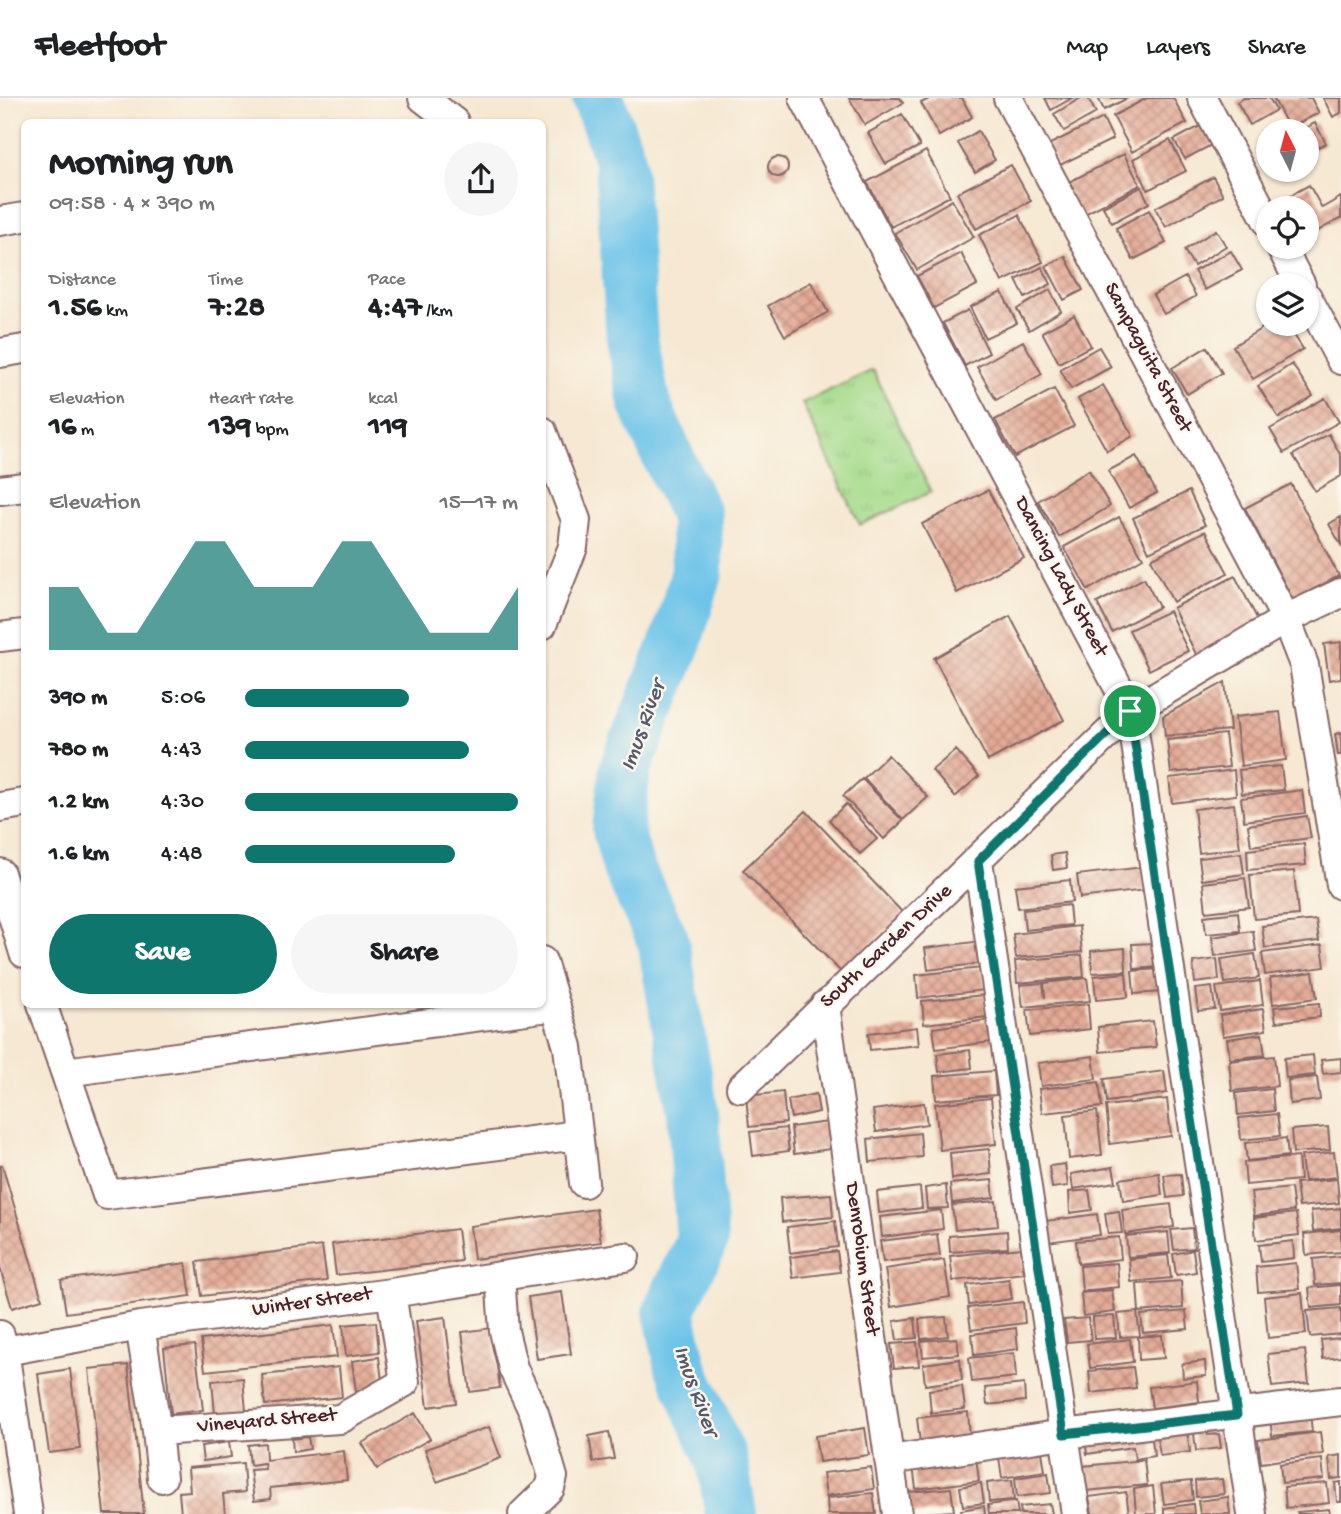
<!DOCTYPE html>
<html lang="en">
<head>
<meta charset="utf-8">
<style>
  body { margin:0; font-family:"Gochi Hand",sans-serif; background:#f6f6f6; color:#202124; height:100vh; display:flex; flex-direction:column; font-size:26px; white-space:nowrap }
  * { box-sizing:border-box; margin:0 }
  p { font-size:23px; color:#757577 }
  .icon { flex:none; width:38px; height:38px; fill:none; stroke:currentColor; stroke-width:2; stroke-linecap:round; stroke-linejoin:round }
  .map { position:relative; flex:1; overflow:hidden }
  .drawer { position:absolute; left:21px; top:21px; width:525px; height:889px; display:flex; flex-direction:column; background:#fff; border-radius:10px; box-shadow:0 2px 5px #0004 }
  .drawer>* { flex:none }
  .needle { width:46px; rotate:354deg }
  .controls { position:absolute; left:1256px; top:21px; display:grid; gap:14px }
  .controls a { display:grid; place-items:center; width:63px; height:63px; border-radius:50%; background:#fff; box-shadow:0 2px 5px #0004; font-size:35px }
  .pin { position:absolute; display:grid; place-items:center; width:60px; height:60px; color:#fff; margin:-30px; border:4px solid #fff; border-radius:50%; box-shadow:0 2px 7px #0007 }
  .round { display:grid; place-items:center; flex:none; width:74px; height:74px; border-radius:37px; background:#f6f6f6 }
  .overview { display:flex; align-items:center; justify-content:space-between; height:119px; padding:0 28px }
  h1 { font-size:38px; font-weight:700; line-height:52px }
  .stats { display:grid; grid-template-columns:repeat(3,1fr); gap:10px; height:119px; padding:7px 28px }
  .stats div { display:grid; align-content:center }
  .stats b { font-size:30px; font-weight:700 }
  .stats small { font-size:19px; font-weight:400 }
  .stats p { font-size:19px }
  .chart { height:196px; padding:14px 28px }
  .chart p { display:flex; justify-content:space-between }
  .chart svg { width:100%; height:126px; margin-top:7px; fill:#0f766e; opacity:.7 }
  .primary-button { display:flex; gap:14px; margin-top:auto; padding:14px 28px }
  .primary-button a { flex:1; height:80px; border-radius:42px; background:#0f766e; color:#fff; font-size:28px; font-weight:700; line-height:80px; text-align:center }
  .primary-button a+a { background:#f6f6f6; color:#202124 }
  ul { padding:0 28px; list-style:none; font-size:23px }
  li { display:grid; grid-template-columns:112px 84px 1fr; align-items:center; height:52px }
  li i { height:18px; border-radius:9px; background:#0f766e }
  header { display:flex; align-items:center; gap:42px; box-sizing:border-box; height:98px; padding:0 35px; background:#fff; border-bottom:2px solid #e0e0e0 }
  header strong { font-size:33px }
  nav { display:flex; gap:38px; margin-inline-start:auto; font-size:24px }
  .map>svg:first-child { display:block }
</style>
</head>
<body>
<header>
<strong>Fleetfoot</strong>
<nav><a>Map</a><a>Layers</a><a>Share</a></nav>
</header>
<div class="map">
<svg width="1341" height="1416" viewBox="0 0 1341 1416">
  <defs>
    <pattern id="park-tufts" width="24" height="20" patternUnits="userSpaceOnUse" patternTransform="scale(1.75)"><rect width="24" height="20" fill="#a6db8c"/><path d="M3 7l-1-3M5 7V3M7 7l1-3M15 17l-1-3M17 17v-4M19 17l1-3" fill="none" stroke="#90bc79"/></pattern>
    <pattern id="building-cross-hatch" width="8" height="8" patternUnits="userSpaceOnUse" patternTransform="scale(1.75)"><rect width="8" height="8" fill="#e4ab96"/><path d="M0 0l8 8M0 8l8-8" fill="none" stroke="#bb8b7b"/></pattern>
  </defs>
  <rect width="100%" height="100%" fill="#fbf7ec"/>
  <filter id="ink" filterUnits="userSpaceOnUse"><feTurbulence type="fractalNoise" baseFrequency=".0143" numOctaves="2"/><feDisplacementMap in="SourceGraphic" scale="14" xChannelSelector="R" yChannelSelector="G"/><feConvolveMatrix kernelMatrix="1 2 1 2 8 2 1 2 1" color-interpolation-filters="sRGB"/></filter>
  <filter id="wash" filterUnits="userSpaceOnUse"><feTurbulence type="fractalNoise" baseFrequency=".00686" numOctaves="4" result="noise"/><feDisplacementMap in="SourceGraphic" scale="28" xChannelSelector="R" yChannelSelector="G"/><feGaussianBlur stdDeviation="1.57" result="paint"/><feColorMatrix in="noise" values="0 0 0 0 0 0 0 0 0 0 0 0 0 0 0 0 0 1.4 0 .05"/><feComposite in="paint" operator="in"/></filter>
  <g filter="url(#wash)">
    <rect width="100%" height="100%" fill="#f6e8d2"/>
    <path fill="url(#park-tufts)" stroke="#787d5c" stroke-width="2" d="M873,272L931,394L860,427L802,305Z"/>
    <g fill="none" stroke-linecap="round" stroke-linejoin="round">
      <path stroke="#6cc3e9" stroke-width="52" d="M598,0L620,62L632,240L644,304L667,357L696,418L697,475L676,543L625,671L618,731L628,769L663,842L693,1016L702,1143L669,1213L681,1269L722,1363L731,1416"/>
    </g>
    <g id="blocks">
      <path fill="url(#building-cross-hatch)" d="M849,0H900L903,5L865,27Z
        M931,0H962L972,19L939,38L921,5Z
        M1045,0H1072L1051,12Z
        M1081,0H1088L1096,15L1064,33L1054,16Z
        M1098,0H1128L1104,12Z
        M1147,0H1173L1187,25L1132,54L1113,18Z
        M1244,0H1269L1276,12L1250,27L1237,4Z
        M1273,0H1311L1319,15L1289,30Z
        M1323,0H1341V15L1333,19Z
        M902,16L920,48L886,66L868,35Z
        M1103,20L1113,41L1058,68L1048,47Z
        M1315,25L1326,45L1307,55V33H1298Z
        M1204,26L1215,45L1185,61L1174,42Z
        M978,33L995,62L975,74L958,45Z
        M1170,42L1186,73L1148,92L1133,61Z
        M926,53L950,98L891,129L867,84Z
        M1124,56L1140,87L1081,118L1065,86Z
        M768 69a10 10 0 1 1 20 0a10 10 0 1 1-20 0Z
        M1011,67L1031,103L976,131L957,95Z
        M1213,79L1223,97L1166,129L1155,110Z
        M1309,87L1322,110L1341,99V120L1307,139V110H1282L1278,104Z
        M1141,89L1149,105L1112,125L1103,109Z
        M952,102L974,139L917,172L895,135Z
        M1149,112L1166,145L1133,162L1116,130Z
        M1019,117L1043,164L1002,184L979,137Z
        M1216,132L1226,148L1194,168L1184,152Z
        M1231,153L1242,172L1205,192L1194,173Z
        M961,155L977,187L934,210L917,178Z
        M1065,158L1083,192L1064,202L1046,168Z
        M1042,169L1051,186L1025,200L1016,182Z
        M1185,179L1196,198L1164,216L1153,197Z
        M811,184L828,214L785,238L768,208Z
        M1050,192L1061,213L1029,232L1017,211Z
        M1002,194L1017,225L985,240L970,209Z
        M968,212L989,255L965,268L943,225Z
        M1074,217L1091,248L1059,265L1042,234Z
        M1269,226H1287L1303,251L1253,281L1233,248Z
        M1023,243L1042,276L996,302L977,269Z
        M1099,249L1111,269L1071,291L1060,271Z
        M1207,249L1222,275L1187,296L1172,270Z
        M1292,266L1313,298L1279,320L1258,288Z
        M1103,287L1133,338L1107,353L1078,301Z
        M1054,291L1074,328L1015,359L995,322Z
        M1325,300L1339,324L1284,355L1270,331Z
        M1329,336L1341,358V378L1315,393L1293,357Z
        M1136,358L1157,395L1129,410L1108,373Z
        M1089,372L1110,408L1059,439L1038,403Z
        M1291,386L1339,478L1293,502L1245,410Z
        M988,392L1024,460L957,495L922,426Z
        M1189,393L1205,427L1149,454L1133,420Z
        M1119,419L1143,460L1088,492L1064,449Z
        M1341,419V447L1329,426Z
        M1205,433L1228,475L1173,504L1151,461Z
        M1235,478L1261,528L1198,560L1173,510Z
        M1144,480L1159,509L1112,534L1097,505Z
        M1169,513L1188,553L1149,572L1129,532Z
        M1010,518L1064,622L988,663L934,560Z
        M1341,544V580L1329,582L1324,546Z
        M1225,584L1230,632L1165,638L1163,618Z
        M1280,614L1286,662L1241,668L1235,619Z
        M1341,635V657H1338L1335,636Z
        M1225,636L1229,669L1171,675L1167,642Z
        M956,652L979,678L955,699L932,672Z
        M888,657L928,699L903,722L864,680Z
        M1281,668L1284,692L1242,696L1239,672Z
        M1234,672L1236,697L1172,705L1169,680Z
        M862,681L903,723L884,741L843,698Z
        M1302,692L1305,715L1244,723L1241,700Z
        M846,706L877,741L860,756L829,722Z
        M1234,706L1240,750L1199,755L1194,711Z
        M806,713L903,815L841,874L743,772Z
        M1307,718L1311,740L1251,748L1248,727Z
        M1304,746L1306,767L1248,772L1247,752Z
        M1065,755L1067,770L1053,772L1051,757Z
        M1241,755L1244,776L1202,782L1199,760Z
        M1143,769L1146,792L1080,800L1077,777Z
        M1294,773L1298,817L1254,821L1250,777Z
        M1245,780L1249,809L1206,814L1203,785Z
        M1070,782L1072,804L1018,810L1015,788Z
        M1069,807L1071,827L1025,832L1023,812Z
        M1238,814L1240,833L1206,836L1204,818Z
        M1316,822L1319,843L1265,850L1262,828Z
        M1079,828L1082,854L1016,860L1013,836Z
        M1253,833L1256,853L1215,858L1212,839Z
        M982,843L985,865L928,872L925,850Z
        M1157,845L1158,869L1134,871L1132,846Z
        M1322,847L1325,869L1265,877L1262,855Z
        M1125,850L1126,873L1092,875L1091,853Z
        M1255,856L1259,880L1225,885L1221,861Z
        M1082,857L1084,879L1017,885L1015,863Z
        M1217,861L1219,882L1195,885L1193,864Z
        M982,870L985,892L918,900L916,877Z
        M1159,871L1161,894L1134,896L1132,873Z
        M1313,874L1317,900L1273,906L1270,880Z
        M1126,875L1128,899L1096,902L1094,878Z
        M1087,880L1090,903L1023,909L1020,887L1043,885L1045,900L1044,885Z
        M1260,883L1263,907L1220,913L1216,889Z
        M1212,889L1215,911L1198,913L1195,891Z
        M984,897L987,919L924,926L922,903Z
        M1319,905L1320,919L1276,924L1274,909Z
        M1088,906L1090,931L1030,938L1027,912Z
        M1263,911L1266,932L1223,938L1220,917Z
        M989,922L992,944L936,951L933,930Z
        M1153,923L1156,949L1100,954L1098,929Z
        M917,929L919,947L870,952L868,935Z
        M1262,936L1265,957L1230,961L1227,941Z
        M970,952L972,970L939,974L937,956Z
        M1313,957L1315,977L1286,980L1284,960Z
        M1093,958L1096,981L1041,988L1038,965Z
        M1274,958L1277,988L1232,993L1229,963Z
        M1341,960V974L1323,976L1321,962Z
        M994,973L996,997L936,1002L934,978Z
        M1164,973L1167,995L1107,1004L1104,981Z
        M1317,979L1320,1002L1290,1006L1288,982Z
        M1099,984L1102,1009L1042,1015L1039,991Z
        M1272,991L1274,1013L1238,1017L1236,995Z
        M783,994L786,1025L749,1029L746,998Z
        M816,996L819,1014L791,1020L788,1002Z
        M991,1000L996,1046L940,1052L935,1006Z
        M1167,1001L1171,1038L1110,1046L1106,1008Z
        M924,1005L927,1026L876,1034L873,1012Z
        M1097,1013L1102,1057L1069,1061L1065,1017Z
        M1277,1016L1280,1038L1241,1042L1239,1020Z
        M828,1024L831,1051L794,1056L791,1029Z
        M1328,1029L1330,1052L1293,1055L1291,1032Z
        M786,1030L789,1053L753,1058L750,1034Z
        M920,1035L922,1059L870,1064L868,1041Z
        M1286,1040L1288,1058L1247,1063L1245,1045Z
        M989,1051L991,1076L952,1081L950,1055Z
        M1334,1054L1337,1079L1304,1083L1301,1058Z
        M1298,1059L1300,1082L1246,1087L1244,1064Z
        M1065,1066L1068,1088L1052,1090L1049,1068Z
        M2,1067L42,1201L12,1210L0,1170V1068Z
        M1113,1069L1116,1084L1073,1091L1071,1076Z
        M1159,1075L1162,1097L1123,1103L1120,1081Z
        M1181,1076L1183,1098L1167,1100L1164,1077Z
        M1337,1081L1339,1105L1299,1109L1296,1085Z
        M992,1082L994,1100L952,1105L950,1086Z
        M946,1087L948,1110L927,1111L925,1090Z
        M920,1089L922,1110L879,1115L877,1094Z
        M1291,1090L1294,1113L1254,1118L1251,1094Z
        M1089,1092L1092,1112L1070,1115L1069,1094Z
        M831,1096L833,1119L782,1124L780,1100Z
        M996,1103L998,1128L955,1132L952,1107Z
        M1171,1106L1174,1129L1125,1136L1122,1112Z
        M1341,1110V1130L1313,1133L1311,1113Z
        M596,1111L601,1144L474,1161L470,1128Z
        M941,1112L943,1131L882,1139L880,1119Z
        M1119,1113L1122,1135L1108,1136L1105,1115Z
        M1296,1115L1299,1137L1256,1142L1254,1120Z
        M1097,1116L1100,1137L1048,1144L1045,1123Z
        M835,1123L838,1149L790,1155L787,1129Z
        M1192,1130L1194,1150L1174,1152L1171,1132Z
        M457,1131L461,1163L336,1177L332,1146Z
        M1341,1132V1154L1306,1157L1304,1136Z
        M1007,1133L1008,1150L950,1154L949,1138Z
        M1168,1134L1170,1155L1128,1159L1126,1138Z
        M937,1136L940,1157L883,1164L880,1143Z
        M1119,1139L1121,1161L1078,1166L1076,1143Z
        M1293,1143L1294,1160L1261,1164L1259,1147Z
        M322,1148L327,1183L202,1198L197,1164Z
        M1021,1150L1024,1175L953,1183L950,1158Z
        M1193,1152L1196,1174L1176,1177L1173,1156Z
        M837,1153L840,1174L793,1180L790,1159Z
        M1168,1157L1171,1180L1131,1184L1129,1161Z
        M1341,1158V1185L1315,1187L1313,1161Z
        M944,1162L950,1199L891,1209L885,1171Z
        M186,1165L191,1198L66,1215L61,1182Z
        M1117,1165L1119,1189L1082,1193L1080,1168Z
        M1296,1165L1299,1191L1258,1194L1256,1169Z
        M1009,1181L1012,1201L969,1207L967,1187Z
        M1181,1183L1183,1210L1139,1214L1137,1186Z
        M1341,1187V1207L1311,1210L1309,1190Z
        M1112,1192L1115,1214L1083,1218L1081,1195Z
        M562,1194L571,1256L537,1261L528,1199Z
        M1302,1195L1306,1236L1268,1240L1264,1199Z
        M1023,1204L1025,1225L971,1232L968,1210Z
        M1341,1210V1236L1310,1239L1307,1213Z
        M1186,1213L1188,1231L1143,1235L1141,1217Z
        M1137,1214L1140,1238L1120,1239L1118,1216Z
        M1114,1218L1116,1240L1094,1241L1093,1219Z
        M445,1219L456,1305L428,1309L416,1223Z
        M946,1219L948,1238L921,1241L919,1221Z
        M915,1220L917,1240L897,1242L894,1223Z
        M1088,1220L1091,1242L1067,1244L1064,1222Z
        M376,1224L379,1254L346,1258L343,1227Z
        M333,1227L337,1259L205,1273L201,1242Z
        M492,1230L500,1290L470,1294L462,1234Z
        M1016,1230L1018,1251L974,1257L972,1236Z
        M1162,1237L1164,1260L1139,1262L1138,1239Z
        M957,1240L959,1256L923,1259L921,1243Z
        M1341,1240V1259L1323,1261L1321,1242Z
        M1130,1241L1133,1264L1090,1270L1087,1246Z
        M917,1244L919,1268L894,1270L891,1246Z
        M195,1247L203,1312L171,1316L164,1250Z
        M1305,1252L1309,1285L1272,1289L1268,1256Z
        M1014,1255L1016,1279L972,1284L969,1260Z
        M379,1259L383,1291L356,1294L352,1263Z
        M960,1261L962,1282L925,1287L923,1266Z
        M1205,1263L1206,1278L1183,1280L1182,1266Z
        M128,1267L144,1416H104L89,1271Z
        M339,1269L342,1299L265,1307L262,1277Z
        M1133,1269L1136,1290L1091,1295L1089,1273Z
        M70,1271L80,1351L49,1355L38,1276Z
        M243,1280L246,1313L215,1316L212,1283Z
        M1197,1283L1199,1304L1152,1310L1149,1289Z
        M1024,1286L1025,1303L987,1307L985,1290Z
        M962,1288L965,1311L931,1315L929,1292Z
        M968,1314L970,1339L920,1345L917,1320Z
        M415,1315L430,1341L377,1371L362,1345Z
        M1310,1315L1312,1334L1272,1338L1270,1319Z
        M1186,1326L1190,1354L1160,1358L1156,1331Z
        M1206,1326L1208,1337L1219,1336L1221,1350L1196,1353L1193,1327Z
        M489,1329L501,1360L437,1384L425,1351Z
        M865,1330L869,1357L819,1364L815,1338Z
        M1151,1332L1154,1358L1135,1361L1133,1349L1087,1356L1085,1341Z
        M609,1334L614,1361L593,1364L589,1338Z
        M1320,1334L1323,1356L1261,1365L1258,1342Z
        M308,1339L310,1351L293,1354L292,1341Z
        M229,1344L231,1359L203,1363L201,1348Z
        M265,1345L266,1362L344,1353L347,1382L270,1390L271,1401L254,1403L250,1372L265,1371L264,1365L250,1367L248,1347Z
        M1042,1354L1045,1373L1002,1380L999,1360Z
        M1341,1357V1380L1331,1381L1329,1359Z
        M976,1359L979,1383L916,1391L913,1367Z
        M1322,1361L1324,1381L1282,1385L1280,1366Z
        M1144,1362L1147,1387L1086,1393L1083,1368Z
        M243,1365L245,1394L223,1396L225,1416H181L179,1394L190,1393L188,1370Z
        M871,1369L874,1391L826,1398L823,1375Z
        M1048,1375L1051,1395L1017,1399L1015,1380Z
        M1222,1381L1224,1396L1196,1399L1195,1383Z
        M1012,1382L1014,1402L989,1404L987,1385Z
        M1191,1383L1193,1402L1164,1406L1161,1386Z
        M1341,1384V1404H1337L1335,1385Z
        M981,1385L984,1405L963,1408L960,1389Z
        M1327,1385L1329,1405L1286,1410L1284,1389Z
        M1153,1388L1156,1416H1136L1134,1391Z
        M951,1390L954,1413L911,1416L909,1394Z
        M1126,1394L1129,1416H1092L1089,1399Z
        M873,1395L876,1416H828L827,1400Z
        M1228,1399L1230,1416H1200L1198,1403Z
        M1016,1403L1018,1416H989L988,1407Z
        M1050,1406L1052,1416H1021L1020,1409Z
        M1193,1406L1194,1416H1164V1410Z
        M984,1408L985,1416H962L961,1412Z
        M1329,1411L1330,1416H1298L1297,1414Z"/>
    </g>
  </g>
  <g filter="url(#ink)">
    <use href="#blocks" fill-opacity="0" stroke="#866565" stroke-width="2"/>
    <g fill="none" stroke-linecap="round" stroke-linejoin="round">
      <g stroke="#866565" stroke-width="32">
        <path id="minor" d="M423,0L454,24
          M804,0L1131,613L1252,1416
          M1008,0L1286,521L1304,567L1341,787
          M1202,0L1269,126
          M0,123L24,119
          M1281,149L1301,187
          M1307,199L1341,262
          M0,255L24,251
          M542,333L576,422L573,449L542,527
          M0,392L24,389
          M0,539L24,536
          M0,709L24,705
          M978,763L1076,1416
          M0,775L24,855
          M542,863L568,949L584,1085
          M42,906L107,1097L578,1037
          M825,907L897,1416
          M65,974L556,908
          M741,990L1131,613L1286,521L1341,495
          M500,1178L504,1233L513,1270L534,1315L553,1379L550,1390L523,1416
          M140,1228L157,1333L162,1380
          M0,1237L4,1252L28,1416
          M0,1254L140,1228L391,1195L625,1159
          M157,1333L340,1321L405,1284L391,1195
          M889,1362L1064,1336L1341,1303"/>
      </g>
      <use href="#minor" stroke="#fff" stroke-width="28"/>
    </g>
  </g>
  <g fill="none" stroke-linecap="round" stroke-linejoin="round" filter="url(#ink)">
    <g stroke="#fff" stroke-width="14">
      <path id="route" d="M1130,613L1237,1317L1064,1336L978,763Z"/>
    </g>
    <use href="#route" stroke="#0f766e" stroke-width="9"/>
  </g>
  <g text-anchor="middle" dominant-baseline="central" stroke-width="5" stroke-linejoin="round" paint-order="stroke">
    <g font-size="21" fill="#4a1f2b" stroke="#fbf7ec">
      <text transform="translate(1147 260) rotate(62)">Sampaguita Street</text>
      <text transform="translate(1060 479) rotate(62)">Dancing Lady Street</text>
      <text transform="translate(887 849) rotate(-43)">South Garden Drive</text>
      <text transform="translate(861 1161) rotate(82)">Denrobium Street</text>
      <text transform="translate(312 1205) rotate(-8)">Winter Street</text>
      <text transform="translate(267 1324) rotate(-5)">Vineyard Street</text>
    </g>
    <g font-size="23" font-style="italic" fill="#56586e" stroke="#fbf7ec">
      <text transform="translate(644 628) rotate(-70)">Imus River</text>
      <text transform="translate(695 1293) rotate(70)">Imus River</text>
    </g>
  </g>
</svg>
<div class="controls">
<a><svg class="needle" viewBox="-14 -14 28 28"><path d="M0-13l5 13h-10z" fill="#e53935"/><path d="M0 13l5-13h-10z" fill="#757577"/></svg></a>
<a><svg class="icon" aria-label="locate" viewBox="0 0 24 24"><circle cx="12" cy="12" r="6"/><path d="M12 2v4M12 18v4M2 12h4M18 12h4"/></svg></a>
<a><svg class="icon" aria-label="layers" viewBox="0 0 24 24"><path d="M12 4l9 5-9 5-9-5zM3 14l9 5 9-5"/></svg></a>
</div>
<div class="pin" style="left:1130px;top:613px;background:#1e9e55"><svg class="icon" aria-label="arrive" viewBox="0 0 24 24"><path d="M6 21V4h12l-3 4 3 4H6"/></svg></div>
<section class="drawer">
<div class="overview"><div><h1>Morning run</h1><p>09:58 · 4 × 390 m</p></div><a class="round"><svg class="icon" aria-label="share" viewBox="0 0 24 24"><path d="M12 15V3M7 8l5-5 5 5M5 13v7h14v-7"/></svg></a></div>
<div class="stats">
<div><p>Distance</p><b>1.56<small> km</small></b></div>
<div><p>Time</p><b>7:28</b></div>
<div><p>Pace</p><b>4:47<small> /km</small></b></div>
</div>
<div class="stats">
<div><p>Elevation</p><b>16<small> m</small></b></div>
<div><p>Heart rate</p><b>139<small> bpm</small></b></div>
<div><p>kcal</p><b>119</b></div>
</div>
<div class="chart"><p><span>Elevation</span>15–17 m</p>
<svg viewBox="0 0 160 44" preserveAspectRatio="none"><path d="M0 44V22L10 22L20 38L30 38L40 22L50 6L60 6L70 22L80 22L90 22L100 6L110 6L120 22L130 38L140 38L150 38L160 22V44z"/></svg>
</div>
<ul>
<li><b>390 m</b>5:06<i style="width:60%"></i></li>
<li><b>780 m</b>4:43<i style="width:82%"></i></li>
<li><b>1.2 km</b>4:30<i style="width:100%"></i></li>
<li><b>1.6 km</b>4:48<i style="width:77%"></i></li>
</ul>
<div class="primary-button"><a>Save</a><a>Share</a></div>
</section>
</div>
</body>
</html>
